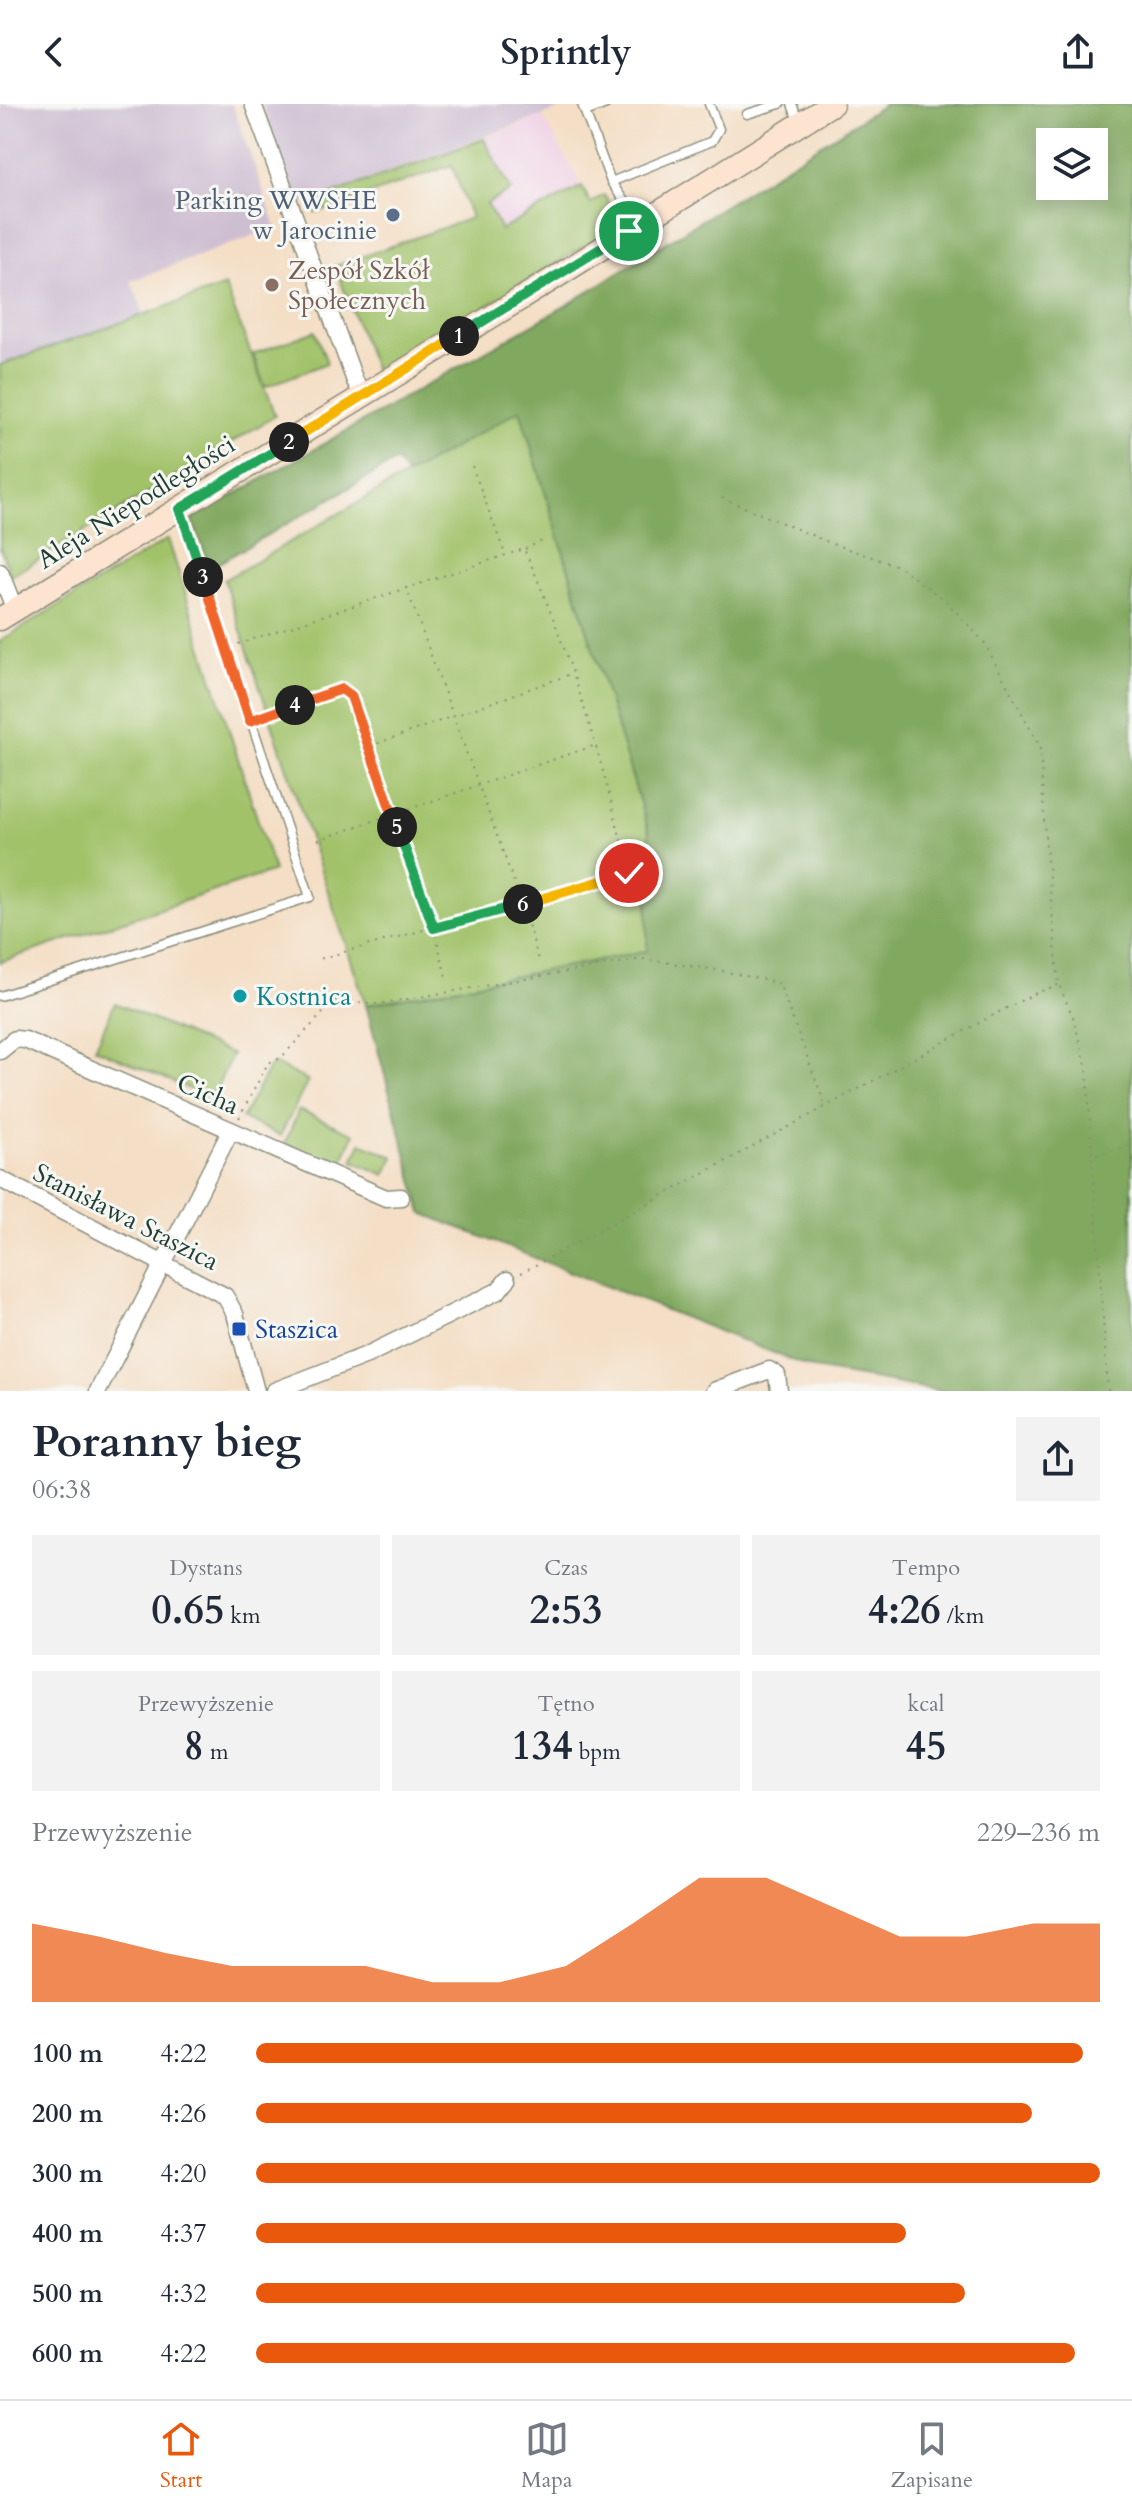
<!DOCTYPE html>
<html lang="pl">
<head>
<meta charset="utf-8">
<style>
  body { margin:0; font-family:Cardo,serif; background:#f2f2f3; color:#1f2937; height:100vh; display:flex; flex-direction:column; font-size:30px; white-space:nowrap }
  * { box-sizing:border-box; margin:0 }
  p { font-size:26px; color:#747a83 }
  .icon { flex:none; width:44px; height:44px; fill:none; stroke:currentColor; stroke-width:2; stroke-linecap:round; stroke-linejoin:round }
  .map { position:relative; height:1287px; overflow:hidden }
  .details { display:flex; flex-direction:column; background:#fff; flex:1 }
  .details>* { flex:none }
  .controls { position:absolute; left:1036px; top:24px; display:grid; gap:16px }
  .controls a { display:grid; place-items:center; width:72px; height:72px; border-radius:0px; background:#fff; box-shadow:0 4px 20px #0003; font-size:40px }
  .pin { position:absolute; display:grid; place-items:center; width:68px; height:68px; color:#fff; margin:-34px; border:4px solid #fff; border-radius:50%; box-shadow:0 2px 8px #0007 }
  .km { position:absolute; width:40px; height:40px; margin:-20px; border-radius:50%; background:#222; color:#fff; font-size:22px; line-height:40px; text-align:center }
  .round { display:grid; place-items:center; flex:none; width:84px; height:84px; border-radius:0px; background:#f2f2f3 }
  .overview { display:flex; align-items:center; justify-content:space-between; height:136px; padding:0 32px }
  h1 { font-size:44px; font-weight:600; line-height:60px }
  .stats { display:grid; grid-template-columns:repeat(3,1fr); gap:12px; height:136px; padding:8px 32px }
  .stats div { display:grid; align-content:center; border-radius:0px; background:#f2f2f3; text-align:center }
  .stats b { font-size:40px; font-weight:600 }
  .stats small { font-size:22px; font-weight:400 }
  .stats p { font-size:22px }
  .chart { height:224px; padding:16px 32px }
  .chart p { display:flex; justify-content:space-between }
  .chart svg { width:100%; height:144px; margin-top:8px; fill:#ea580c; opacity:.7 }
  ul { padding:0 32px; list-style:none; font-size:26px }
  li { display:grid; grid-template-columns:128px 96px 1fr; align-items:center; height:60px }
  li i { height:20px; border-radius:10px; background:#ea580c }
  header { display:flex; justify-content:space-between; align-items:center; height:104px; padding:0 32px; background:#fff; font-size:36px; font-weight:600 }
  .tabs { display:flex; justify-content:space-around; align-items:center; height:112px; border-top:2px solid #e0e1e3; background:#fff; font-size:22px; color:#747a83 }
  .tabs a { display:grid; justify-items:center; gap:4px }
  .tabs .on { color:#ea580c }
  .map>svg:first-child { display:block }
</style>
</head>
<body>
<header><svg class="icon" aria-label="back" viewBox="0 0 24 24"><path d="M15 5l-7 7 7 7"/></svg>Sprintly<svg class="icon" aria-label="share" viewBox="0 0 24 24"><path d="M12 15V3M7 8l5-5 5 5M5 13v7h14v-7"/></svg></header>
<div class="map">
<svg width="1132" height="1287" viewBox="0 0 1132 1287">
  <rect width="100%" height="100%" fill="#f6f6f2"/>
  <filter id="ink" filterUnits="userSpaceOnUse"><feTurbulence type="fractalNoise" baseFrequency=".0125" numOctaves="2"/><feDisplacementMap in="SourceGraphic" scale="16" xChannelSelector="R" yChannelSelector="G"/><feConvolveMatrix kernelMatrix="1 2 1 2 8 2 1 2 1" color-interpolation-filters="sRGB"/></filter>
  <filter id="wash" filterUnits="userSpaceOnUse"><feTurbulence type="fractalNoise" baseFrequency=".006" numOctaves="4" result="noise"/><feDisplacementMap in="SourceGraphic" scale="32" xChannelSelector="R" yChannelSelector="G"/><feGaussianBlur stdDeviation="1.8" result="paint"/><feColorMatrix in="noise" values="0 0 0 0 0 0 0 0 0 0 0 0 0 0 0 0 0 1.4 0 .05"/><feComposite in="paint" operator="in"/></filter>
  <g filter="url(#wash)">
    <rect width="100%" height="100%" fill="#f4dec5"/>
    <path fill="#f0d0e5" d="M542,12L582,82L501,126L487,100L511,86L484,35Z"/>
    <path fill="#cebed2" d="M0,0H232L276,123L131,177L144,210L0,261Z
      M262,0H574L298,101Z"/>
    <path fill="#a2c26b" stroke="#608050" stroke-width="2" d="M484,35L511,86L487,100L501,126L582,82L590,99L604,91L622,119L376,270L335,162L471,114L452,61L316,109L312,97Z
      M225,182L275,312L11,472L0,444V261Z
      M315,227L327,259L265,283L253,250Z
      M520,305L649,728L647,847L366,901L224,476Z
      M168,435L274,767L0,858V537Z
      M115,899L232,950L212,995L95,944Z
      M275,960L308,977L280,1032L242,1014L270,962Z
      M299,1006L354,1030L340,1063L285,1039Z
      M361,1039L394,1053L385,1071L353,1057Z"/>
    <path fill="#81a85f" stroke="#50724a" stroke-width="2" fill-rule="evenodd" d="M885,0H1132V1287H941L814,1265L422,1109L366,901L647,847L649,728L520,306L407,371L396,357L210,464L192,415L572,198ZM1050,38H1094V82H1050Z"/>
  </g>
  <g filter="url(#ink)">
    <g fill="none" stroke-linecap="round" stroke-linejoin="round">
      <g stroke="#8a8e7c" stroke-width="11">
        <path id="lane" d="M582,0L611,78L639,119
          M792,0L799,19
          M585,8L606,0
          M747,10L780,0
          M611,78L712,37L719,25L709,0
          M0,892L310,793L180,405"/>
      </g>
      <g stroke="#8a8e7c" stroke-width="19">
        <path id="street" d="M253,0L355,277L363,291
          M0,468L15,506
          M0,947L15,935L25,936L386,1094L401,1093
          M0,1075L225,1192L235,1210L256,1287
          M98,1287L231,1026
          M274,1287L367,1251L498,1187L507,1176
          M714,1287L769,1266L777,1271L779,1287"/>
      </g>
      <g stroke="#8a8e7c" stroke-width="25">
        <path id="secondary" d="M0,515L551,176L832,0"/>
      </g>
      <path stroke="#8a8e7c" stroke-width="2" stroke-dasharray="2 6" stroke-linecap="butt" d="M472,362L505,450
        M722,394L833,440L898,462L945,496L984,538L1040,643L1045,732L1059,881L1073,913L1087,964L1092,1052
        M525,445L546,435
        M406,483L522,800L539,857
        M238,540L524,445C571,548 603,659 629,769L319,855
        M260,614L342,585L351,592L434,824L447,877
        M370,642L571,570
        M318,736L593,642
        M335,896L378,900L643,855L717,866L779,879L826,1003
        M239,1014L268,959L281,954L335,896L330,885
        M521,1169L999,908L1036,889L1058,881
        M1108,1287L1092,1052L1132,1041"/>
      <use href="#lane" stroke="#fff" stroke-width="8"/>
      <use href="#street" stroke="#fff" stroke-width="16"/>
      <use href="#secondary" stroke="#fde4d1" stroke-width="22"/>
    </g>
  </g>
  <g fill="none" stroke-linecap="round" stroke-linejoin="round" filter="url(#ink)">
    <g stroke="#fff" stroke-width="16">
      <path id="split-1" d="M459,232L629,127"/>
    </g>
    <g stroke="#fff" stroke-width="16">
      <path id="split-2" d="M289,338L459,232"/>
    </g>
    <g stroke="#fff" stroke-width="16">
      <path id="split-3" d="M203,473L180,405L289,338"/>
    </g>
    <g stroke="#fff" stroke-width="16">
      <path id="split-4" d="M203,473L250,617L295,601"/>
    </g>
    <g stroke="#fff" stroke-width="16">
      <path id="split-5" d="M295,601L342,585L351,592L397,723"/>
    </g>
    <g stroke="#fff" stroke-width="16">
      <path id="split-6" d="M397,723L434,824L523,800"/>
    </g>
    <g stroke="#fff" stroke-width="16">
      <path id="split-7" d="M523,800L629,769"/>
    </g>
    <use href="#split-1" stroke="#22a559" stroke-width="10"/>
    <use href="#split-2" stroke="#f5b400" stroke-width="10"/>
    <use href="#split-3" stroke="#22a559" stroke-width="10"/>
    <use href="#split-4" stroke="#f0652b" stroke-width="10"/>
    <use href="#split-5" stroke="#f0652b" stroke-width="10"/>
    <use href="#split-6" stroke="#22a559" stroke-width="10"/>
    <use href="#split-7" stroke="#f5b400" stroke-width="10"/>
  </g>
  <circle fill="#5c6f8a" stroke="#f6f6f2" stroke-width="3" cx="393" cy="111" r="8"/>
  <circle fill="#8d6e63" stroke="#f6f6f2" stroke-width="3" cx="272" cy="181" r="8"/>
  <circle fill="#0f9aa8" stroke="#f6f6f2" stroke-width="3" cx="240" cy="892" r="8"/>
  <rect fill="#1a4fb4" stroke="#f6f6f2" stroke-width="3" x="231" y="1217" width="16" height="16" rx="4"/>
  <g text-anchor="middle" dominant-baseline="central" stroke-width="6" stroke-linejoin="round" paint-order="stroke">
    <g font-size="26" fill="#4e5e75" stroke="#f6f6f2" text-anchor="end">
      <text x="377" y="96">Parking WWSHE<tspan x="377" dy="30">w Jarocinie</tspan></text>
    </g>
    <g font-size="26" fill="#785e54" stroke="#f6f6f2" text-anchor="start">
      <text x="288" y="166">Zespół Szkół<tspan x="288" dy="30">Społecznych</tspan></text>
    </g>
    <g font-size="26" fill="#1f3d34" stroke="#f6f6f2">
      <text transform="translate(136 398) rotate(-32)">Aleja Niepodległości</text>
      <text transform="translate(208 990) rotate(24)">Cicha</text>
      <text transform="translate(126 1113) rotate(27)">Stanisława Staszica</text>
    </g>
    <g font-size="26" fill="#0d838f" stroke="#f6f6f2" text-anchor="start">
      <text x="256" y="892">Kostnica</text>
    </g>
    <g font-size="26" fill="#164399" stroke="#f6f6f2" text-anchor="start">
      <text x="255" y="1225">Staszica</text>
    </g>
  </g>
</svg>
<div class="controls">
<a><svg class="icon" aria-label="layers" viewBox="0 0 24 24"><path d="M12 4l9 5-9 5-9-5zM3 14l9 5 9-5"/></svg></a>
</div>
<div class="pin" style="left:629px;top:127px;background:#1e9e55"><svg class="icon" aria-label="arrive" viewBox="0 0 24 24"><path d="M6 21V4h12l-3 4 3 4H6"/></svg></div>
<div class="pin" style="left:629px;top:769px;background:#d93025"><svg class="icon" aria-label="check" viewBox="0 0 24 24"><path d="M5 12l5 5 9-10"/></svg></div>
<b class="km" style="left:459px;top:232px">1</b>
<b class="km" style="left:289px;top:338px">2</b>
<b class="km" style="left:203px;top:473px">3</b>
<b class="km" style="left:295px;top:601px">4</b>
<b class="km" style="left:397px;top:723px">5</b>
<b class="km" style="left:523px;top:800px">6</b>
</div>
<section class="details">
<div class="overview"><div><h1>Poranny bieg</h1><p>06:38</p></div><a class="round"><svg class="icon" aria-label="share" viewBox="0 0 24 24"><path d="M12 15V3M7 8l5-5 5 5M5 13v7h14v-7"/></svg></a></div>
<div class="stats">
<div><p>Dystans</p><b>0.65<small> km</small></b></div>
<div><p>Czas</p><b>2:53</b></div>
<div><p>Tempo</p><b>4:26<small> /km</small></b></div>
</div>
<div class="stats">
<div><p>Przewyższenie</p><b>8<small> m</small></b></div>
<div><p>Tętno</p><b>134<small> bpm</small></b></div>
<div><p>kcal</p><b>45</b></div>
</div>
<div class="chart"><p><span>Przewyższenie</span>229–236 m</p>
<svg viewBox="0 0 160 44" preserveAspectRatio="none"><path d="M0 44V20L10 24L20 29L30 33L40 33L50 33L60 38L70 38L80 33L90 20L100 6L110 6L120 15L130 24L140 24L150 20L160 20V44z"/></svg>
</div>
<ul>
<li><b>100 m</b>4:22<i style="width:98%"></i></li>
<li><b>200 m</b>4:26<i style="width:92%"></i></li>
<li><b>300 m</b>4:20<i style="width:100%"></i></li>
<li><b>400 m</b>4:37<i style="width:77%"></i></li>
<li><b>500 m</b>4:32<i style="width:84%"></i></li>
<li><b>600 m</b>4:22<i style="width:97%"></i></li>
</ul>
</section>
<nav class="tabs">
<a class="on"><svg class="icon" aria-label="home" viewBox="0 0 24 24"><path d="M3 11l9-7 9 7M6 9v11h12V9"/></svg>Start</a>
<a><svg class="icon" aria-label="map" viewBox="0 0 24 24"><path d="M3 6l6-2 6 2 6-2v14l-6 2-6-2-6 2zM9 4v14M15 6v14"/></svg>Mapa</a>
<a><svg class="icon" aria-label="saved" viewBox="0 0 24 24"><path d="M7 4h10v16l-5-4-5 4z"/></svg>Zapisane</a>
</nav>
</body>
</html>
